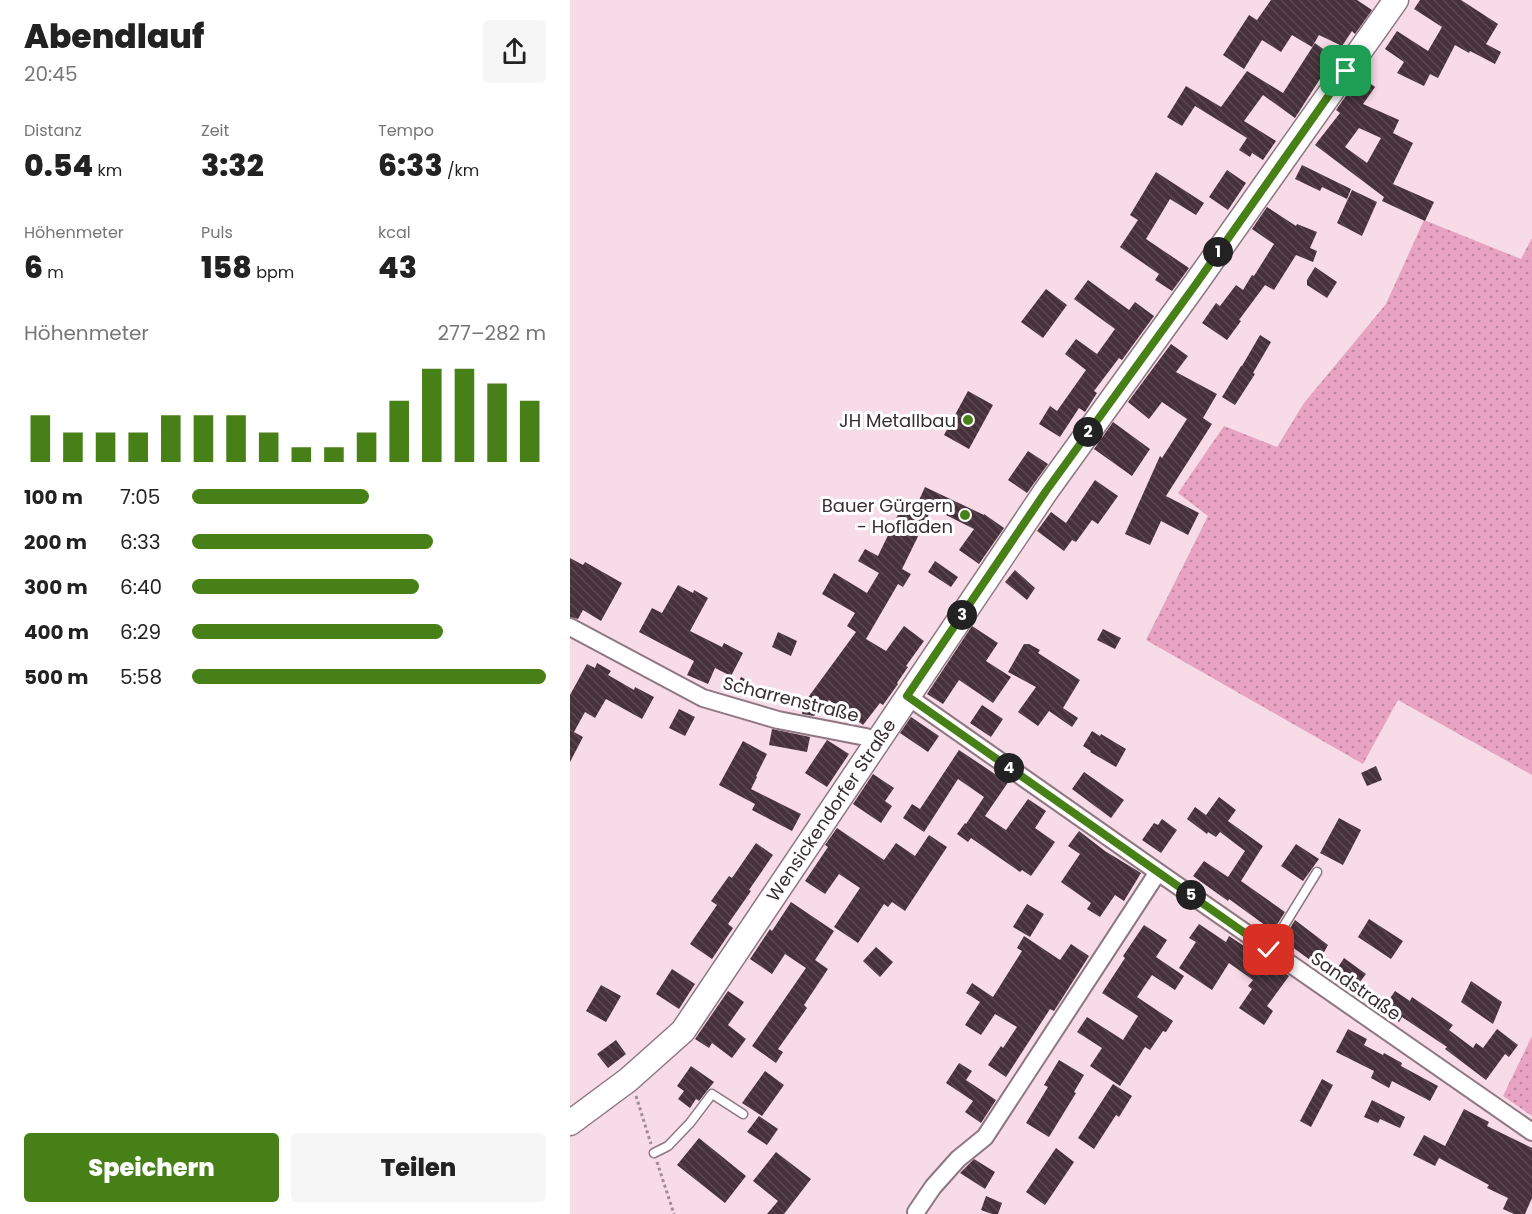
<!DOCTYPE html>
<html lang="de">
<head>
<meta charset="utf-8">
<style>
  body { margin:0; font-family:Poppins,sans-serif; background:#f6f6f6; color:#222; height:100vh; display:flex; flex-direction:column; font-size:22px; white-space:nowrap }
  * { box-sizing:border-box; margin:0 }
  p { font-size:20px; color:#767676 }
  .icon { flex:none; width:33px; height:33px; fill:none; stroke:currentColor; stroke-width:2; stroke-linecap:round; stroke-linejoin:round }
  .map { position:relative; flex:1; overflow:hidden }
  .drawer { display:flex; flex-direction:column; background:#fff; width:570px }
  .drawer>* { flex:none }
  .pin { position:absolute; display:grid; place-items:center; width:51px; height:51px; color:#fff; margin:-26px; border-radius:12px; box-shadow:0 3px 9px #0006 }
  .km { position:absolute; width:30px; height:30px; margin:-15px; border-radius:50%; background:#222; color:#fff; font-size:16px; line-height:30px; text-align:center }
  .round { display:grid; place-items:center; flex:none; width:63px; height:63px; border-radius:6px; background:#f6f6f6 }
  .head { display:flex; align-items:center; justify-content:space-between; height:102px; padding:0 24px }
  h1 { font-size:33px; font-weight:800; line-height:45px }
  .stats { display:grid; grid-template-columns:repeat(3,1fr); gap:9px; height:102px; padding:6px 24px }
  .stats div { display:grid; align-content:center }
  .stats b { font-size:30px; font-weight:800 }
  .stats small { font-size:16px; font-weight:400 }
  .stats p { font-size:16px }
  .chart { height:168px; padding:12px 24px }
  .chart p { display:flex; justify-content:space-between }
  .chart svg { width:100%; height:108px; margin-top:6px; stroke:#488018; stroke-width:6 }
  .primary-button { display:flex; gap:12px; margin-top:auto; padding:12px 24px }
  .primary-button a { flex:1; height:69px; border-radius:6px; background:#488018; color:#fff; font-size:24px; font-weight:800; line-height:69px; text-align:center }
  .primary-button a+a { background:#f6f6f6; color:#222 }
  ul { padding:0 24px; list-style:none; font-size:20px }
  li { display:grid; grid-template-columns:96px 72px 1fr; align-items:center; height:45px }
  li i { height:15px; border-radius:8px; background:#488018 }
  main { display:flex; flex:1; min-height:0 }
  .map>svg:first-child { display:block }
</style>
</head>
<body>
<main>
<section class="drawer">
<div class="head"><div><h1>Abendlauf</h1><p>20:45</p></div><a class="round"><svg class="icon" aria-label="share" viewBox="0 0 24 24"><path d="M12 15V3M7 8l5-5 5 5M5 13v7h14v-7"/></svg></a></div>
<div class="stats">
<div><p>Distanz</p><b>0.54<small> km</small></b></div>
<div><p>Zeit</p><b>3:32</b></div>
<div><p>Tempo</p><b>6:33<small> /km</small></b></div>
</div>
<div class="stats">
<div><p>Höhenmeter</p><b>6<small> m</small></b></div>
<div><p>Puls</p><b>158<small> bpm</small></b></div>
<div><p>kcal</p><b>43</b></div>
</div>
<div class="chart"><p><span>Höhenmeter</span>277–282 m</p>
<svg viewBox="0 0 160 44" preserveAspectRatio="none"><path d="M5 44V25M15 44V32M25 44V32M35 44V32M45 44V25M55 44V25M65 44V25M75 44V32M85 44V38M95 44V38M105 44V32M115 44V19M125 44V6M135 44V6M145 44V12M155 44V19"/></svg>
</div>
<ul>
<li><b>100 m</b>7:05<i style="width:50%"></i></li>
<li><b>200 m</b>6:33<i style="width:68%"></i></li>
<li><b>300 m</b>6:40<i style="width:64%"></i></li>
<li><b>400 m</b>6:29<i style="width:71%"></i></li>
<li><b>500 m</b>5:58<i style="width:100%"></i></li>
</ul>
<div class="primary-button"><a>Speichern</a><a>Teilen</a></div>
</section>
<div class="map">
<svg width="962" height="1214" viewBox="0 0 962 1214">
  <defs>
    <pattern id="grass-dots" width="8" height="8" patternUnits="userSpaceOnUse" patternTransform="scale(1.5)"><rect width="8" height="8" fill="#e7a3c1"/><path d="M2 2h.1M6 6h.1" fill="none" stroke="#bc859d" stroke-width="1.8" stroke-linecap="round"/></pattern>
    <pattern id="building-back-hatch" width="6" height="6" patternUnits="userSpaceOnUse" patternTransform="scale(1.5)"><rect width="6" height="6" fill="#47323b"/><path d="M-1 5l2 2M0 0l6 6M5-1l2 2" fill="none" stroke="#5a474f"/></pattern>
  </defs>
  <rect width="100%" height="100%" fill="#f7dbe7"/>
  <path fill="url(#grass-dots)" d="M854,220L951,259L962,238V775L828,700L793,764L576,640L638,516L608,493L654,426L707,447L734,403L816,304Z
    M962,1036V1116L933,1096Z"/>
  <path fill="url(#building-back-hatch)" fill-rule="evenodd" d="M701,0H787L802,10L785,34L782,31L772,46L749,35L742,47L722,35L711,52L692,40L674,69L653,55L679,15L687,20Z
    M850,0H891L928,24L916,44L931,52L925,64L900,51L899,53L885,45L868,78L860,74L854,86L827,73L834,62L815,49L827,31L858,51L872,27L844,9Z
    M745,43L764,57L725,118L693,95L674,121L706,141L693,160L682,153L680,157L669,150L677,138L625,106L612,126L597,117L616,86L651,107L677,71L713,93Z
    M790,76L805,87L793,104L829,120L823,133L843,143L823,184L864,202L855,221L812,201L814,197L745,145L770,113L766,110ZM789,128L811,138L797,163L775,147Z
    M732,165L781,189L777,199L752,187L750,191L725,179Z
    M657,170L676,183L658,210L639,197Z
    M586,172L634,203L626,215L600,199L576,239L619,268L602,291L585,280L589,274L550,247L568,220L560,215Z
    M782,190L807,202L792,236L767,223Z
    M697,207L726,226L727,224L747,232L740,248L747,251L743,262L726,255L704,290L695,285L669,320L671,321L657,340L632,323L646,303L650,306L666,285L673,290L682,275L684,276L704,244L682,229Z
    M745,267L767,282L757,298L737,285V280Z
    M518,280L559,310L565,302L584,316L552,360L549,358L524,391L527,393L515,412L509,408L490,437L469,424L480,406L487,411L516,370L495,354L506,339L527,354L545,329L504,299Z
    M476,289L497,305L473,338L451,322Z
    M690,335L701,342L683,373L685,374L665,405L652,397L671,366H672Z
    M601,344L618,356L606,372L647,394L633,418L642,424L596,496L629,513L618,535L591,521L580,545L555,534L590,456L592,458L617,419L592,402L579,419L558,402Z
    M398,391L423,405L399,449L374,435Z
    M543,422L580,449L562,476L524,449Z
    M458,451L478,464L457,493L438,480Z
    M525,480L548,496L528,524L522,520L506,542L502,540L494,551L467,531L481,512L496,523Z
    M355,487L414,515V514L434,528L409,564L389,550L404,529L362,508L332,569L341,574L333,587L328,584L296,639L316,651L334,626L354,641L336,666L338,667L327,683L328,684L313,705L310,703L293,725L259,700L244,716L232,714L234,703L286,632L277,626L285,613L252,594L264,573L297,593L309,573L288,561L295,549L308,556L334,502L346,507Z
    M0,558L13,565L15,562L52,583L31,621L13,610L8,619L0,617Z
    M365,561L388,577L381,587L358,572Z
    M445,570L465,588L457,600L435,582Z
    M108,585L123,593L124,590L138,598L120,631L152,647L154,643L173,653L161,676L145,668L138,684L117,675L124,661L69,632L82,608L92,613Z
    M402,626L428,643L416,661L441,677L423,703L389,680L373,704L357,694Z
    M533,629L551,638L545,649L527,640Z
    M208,632L227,641L221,656L202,647Z
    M454,644H459L470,650L468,653L510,680L493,708L508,718L502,727L479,711L468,726L448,712L466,687L438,672Z
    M27,663L41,671L38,675L64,690L65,687L84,697L72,719L36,699L25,718L15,712L4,732L13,737L0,762V695L17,664L25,668Z
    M171,677L181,682L176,692L166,687Z
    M412,705L433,719L421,737L400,723Z
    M109,709L125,717L115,736L99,728Z
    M341,717L369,736L358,752L330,733Z
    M202,729L240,737L237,752L199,745Z
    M522,731L530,736L531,734L556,749L546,767L520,752L521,751L513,746Z
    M257,740L279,754L257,787L235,773Z
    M173,741L197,754L186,776L187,777L181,789L231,814L222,831L182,810L185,804L149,785Z
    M389,750L428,776L429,775L439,781L415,816L436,830L458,799L476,811L465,828L485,842L461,876L452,870L450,872L401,838L398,842L387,834L395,823L396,824L414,797L388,779L354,832L333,818L342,804L350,809Z
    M806,766L812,780L797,786L791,773Z
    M514,772L554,800L541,818L502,789Z
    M303,774L324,788L315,801L322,806L311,823L283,804Z
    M649,797L666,810L658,821L693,846L671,881L715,912L703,931L659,899L658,901L623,876L634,861L658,877L675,851L650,832L646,837L638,832L637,834L617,819L625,807L636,815Z
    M769,818L791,830L773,865L750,853Z
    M592,819L607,830L591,853L572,840L584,823L588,825Z
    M267,828L314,860L326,843L345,856L359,835L377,847L335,911L322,902L318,907L314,904L288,943L264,927L290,888L269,874L255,894L235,881L258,847L255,845Z
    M509,831L535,851L571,873L554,901L545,895L530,917L517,909L521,903L491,882L510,854L498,846Z
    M186,843L203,855L179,890L181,891L158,924L163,928L142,959L120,944L147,905L141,901L159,876L162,878Z
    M726,844L749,859L733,881L711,866Z
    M221,902L264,931L245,960L258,969L234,1005L237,1008L208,1049L213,1052L206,1063L182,1046L236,968L215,954L202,974L180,959L200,929L202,931Z
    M457,904L474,914L460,937L443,927Z
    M799,919L833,941L821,959L788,937Z
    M725,920L758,945L747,965L714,941L715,939L714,938Z
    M629,924L656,942L659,936L719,976L697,1006L703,1011L694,1025L669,1008L682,989L678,986L683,980L659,963L642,990L609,968L626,942L619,938Z
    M574,925L597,940L586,957L614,976L605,990L582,975L567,997L603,1021L596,1032L593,1031L580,1050L575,1047L550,1086L520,1066L532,1048L507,1032L517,1017L553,1040L568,1016L532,993L555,958L553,956Z
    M454,936L490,960L501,944L519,956L484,1011L480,1009L436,1077L418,1065L431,1046L433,1048L447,1027L425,1014L411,1035L395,1025L410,1002L396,993L402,983L423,997L452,951L447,948Z
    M306,947L323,962L310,977L293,961Z
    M774,958L796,974L784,990L763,975Z
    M102,969L125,984L109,1009L86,994Z
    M901,981L932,1002L923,1024L891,1002Z
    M31,985L51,996L36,1022L16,1011Z
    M158,991L174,1002L158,1025L176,1039L162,1058L142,1043L139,1048L125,1039Z
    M825,991L840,1001L842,997L883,1025L879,1030L903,1048L906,1043L913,1048L927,1029L948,1045L939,1057L935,1054L916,1080L875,1049L877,1047L832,1017L829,1022L812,1010Z
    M778,1029L797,1039L794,1045L813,1055L814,1053L832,1063L831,1066L868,1086L860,1101L822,1081L819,1088L801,1078L804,1071L766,1052Z
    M46,1040L56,1054L38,1068L27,1054Z
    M489,1060L514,1075L504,1092L506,1093L479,1137L456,1123L478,1087L474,1085Z
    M389,1063L402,1071L396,1080L426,1100L411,1123L395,1112L403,1101L376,1083Z
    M121,1066L144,1082L129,1101L126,1099L120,1108L108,1099L114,1091L107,1086Z
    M195,1071L214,1085L192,1116L172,1103Z
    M752,1079L763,1085L741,1127L730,1121Z
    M543,1084L562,1096L549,1117L546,1115L524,1149L508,1138Z
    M802,1100L835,1117L830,1128L810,1119L808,1123L794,1117Z
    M894,1109L919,1122L917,1126L962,1148V1198L955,1214H944L933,1209L938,1198L917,1188L919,1185L869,1158L865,1166L843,1155L854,1135L875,1146Z
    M189,1116L208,1129L197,1145L177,1132Z
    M129,1138L176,1176L155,1203L107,1165Z
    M486,1148L504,1162L475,1205L456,1192Z
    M206,1152L241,1179L214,1214H197L208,1201L183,1181Z
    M404,1159L425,1172L415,1189L390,1173Z
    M416,1196L432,1203L428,1214H422L411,1210Z"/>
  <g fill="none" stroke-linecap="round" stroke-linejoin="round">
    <g stroke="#8f7781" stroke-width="11">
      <path id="lane" d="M699,950L747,872
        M84,1153L98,1146L120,1123L142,1094L173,1114"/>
    </g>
    <g stroke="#8f7781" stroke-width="20">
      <path id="street" d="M0,627L133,698L208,720L296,737L305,744
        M337,696L588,872L962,1132
        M346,1212L363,1187L388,1159L415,1137L588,872"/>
    </g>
    <g stroke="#8f7781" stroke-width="27">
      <path id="secondary" d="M0,1123L58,1080L113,1031L476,491L626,283L826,0"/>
    </g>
    <path stroke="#a08c95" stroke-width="3" stroke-dasharray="3 3" stroke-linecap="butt" d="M66,1096L81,1144
      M87,1162L104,1214"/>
    <use href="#lane" stroke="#fff" stroke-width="8"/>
    <use href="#street" stroke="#fff" stroke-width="16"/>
    <use href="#secondary" stroke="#fff" stroke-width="24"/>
  </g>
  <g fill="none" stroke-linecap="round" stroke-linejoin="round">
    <g stroke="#fff" stroke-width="12">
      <path id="route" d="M699,950L337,696L476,491L626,284L776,71"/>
    </g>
    <use href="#route" stroke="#488018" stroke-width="8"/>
  </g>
  <g fill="#488018" stroke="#fff" stroke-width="2">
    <circle cx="398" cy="420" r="6"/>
    <circle cx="395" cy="515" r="6"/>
  </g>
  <g text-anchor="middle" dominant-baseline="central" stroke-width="6" stroke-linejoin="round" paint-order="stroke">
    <g font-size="18" fill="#382d32" stroke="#fff" text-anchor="end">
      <text x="386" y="420">JH Metallbau</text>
      <text x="383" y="505">Bauer Gürgern<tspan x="383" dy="21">- Hofladen</tspan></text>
    </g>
    <g font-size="18" fill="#382d32" stroke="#fff">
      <text transform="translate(221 699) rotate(14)">Scharrenstraße</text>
      <text transform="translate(261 810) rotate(-56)">Wensickendorfer Straße</text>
      <text transform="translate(786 986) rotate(35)">Sandstraße</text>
    </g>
  </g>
</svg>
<div class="pin" style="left:776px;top:71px;background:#1e9e55"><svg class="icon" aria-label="arrive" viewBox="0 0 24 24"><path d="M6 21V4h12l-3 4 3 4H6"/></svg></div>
<div class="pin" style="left:699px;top:950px;background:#d93025"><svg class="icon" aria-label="check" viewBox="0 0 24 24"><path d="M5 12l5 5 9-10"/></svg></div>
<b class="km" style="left:648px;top:252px">1</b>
<b class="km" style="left:518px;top:432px">2</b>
<b class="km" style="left:392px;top:615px">3</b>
<b class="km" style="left:439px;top:768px">4</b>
<b class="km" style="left:621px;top:895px">5</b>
</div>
</main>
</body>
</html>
